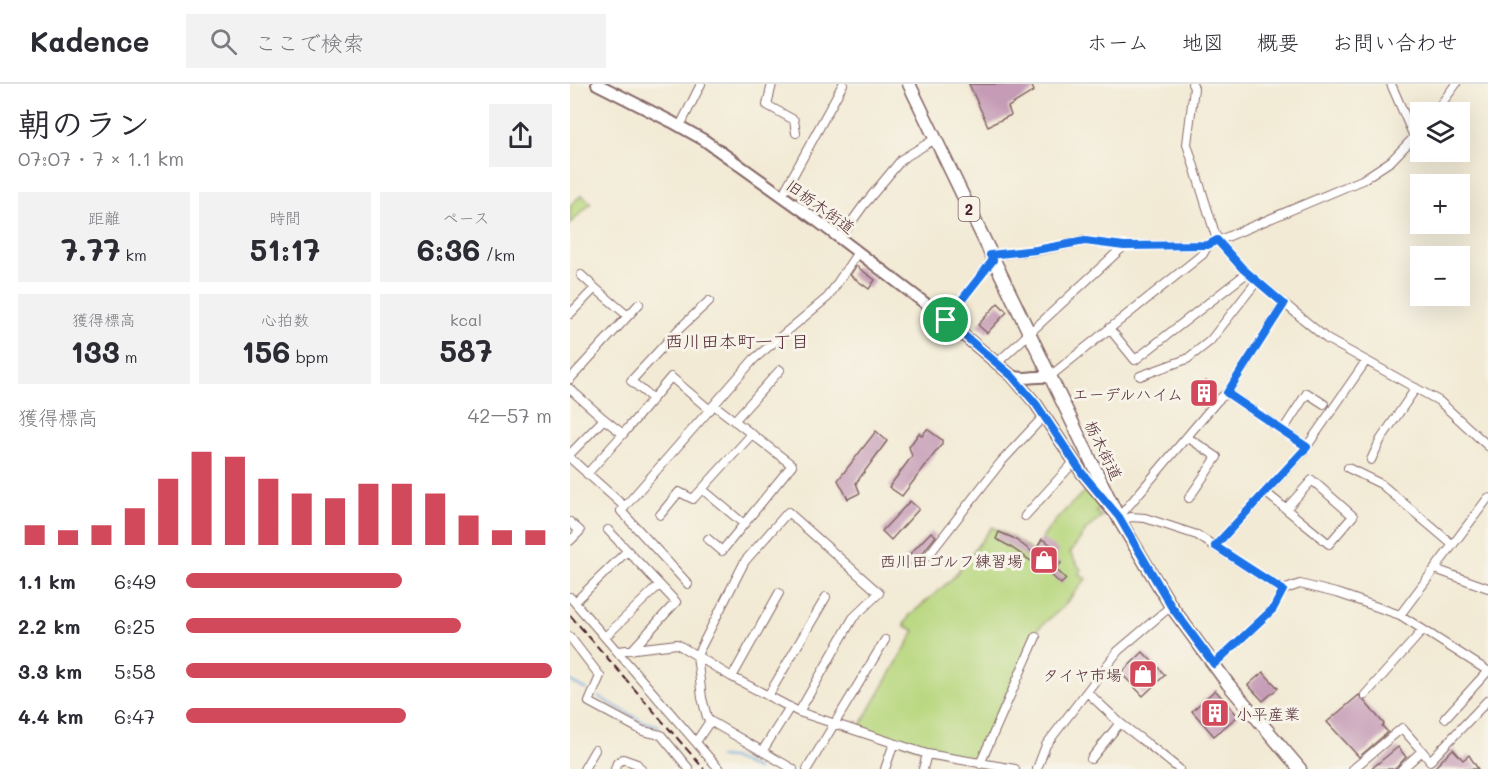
<!DOCTYPE html>
<html lang="ja">
<head>
<meta charset="utf-8">
<style>
  body { margin:0; font-family:Mali,"Klee One",sans-serif; background:#f2f2f3; color:#2b2b33; height:100vh; display:flex; flex-direction:column; font-size:22px; white-space:nowrap }
  * { box-sizing:border-box; margin:0 }
  p { font-size:20px; color:#7c7c81 }
  .icon { flex:none; width:33px; height:33px; fill:none; stroke:currentColor; stroke-width:2; stroke-linecap:round; stroke-linejoin:round }
  .map { position:relative; flex:1; overflow:hidden }
  .details { display:flex; flex-direction:column; background:#fff; width:570px }
  .details>* { flex:none }
  .tools { position:absolute; left:840px; top:18px; display:grid; gap:12px }
  .tools a { display:grid; place-items:center; width:60px; height:60px; border-radius:0px; background:#fff; box-shadow:0 6px 24px #0002; font-size:30px }
  .pin { position:absolute; display:grid; place-items:center; width:51px; height:51px; color:#fff; margin:-26px; border:3px solid #fff; border-radius:50%; box-shadow:0 2px 6px #0007 }
  .round { display:grid; place-items:center; flex:none; width:63px; height:63px; border-radius:0px; background:#f2f2f3 }
  .head { display:flex; align-items:center; justify-content:space-between; height:102px; padding:0 18px }
  h1 { font-size:33px; font-weight:700; line-height:45px }
  .stats { display:grid; grid-template-columns:repeat(3,1fr); gap:9px; height:102px; padding:6px 18px }
  .stats div { display:grid; align-content:center; border-radius:0px; background:#f2f2f3; text-align:center }
  .stats b { font-size:30px; font-weight:700 }
  .stats small { font-size:16px; font-weight:400 }
  .stats p { font-size:16px }
  .chart { height:168px; padding:12px 18px }
  .chart p { display:flex; justify-content:space-between }
  .chart svg { width:100%; height:108px; margin-top:6px; stroke:#d1495b; stroke-width:6 }
  ul { padding:0 18px; list-style:none; font-size:20px }
  li { display:grid; grid-template-columns:96px 72px 1fr; align-items:center; height:45px }
  li i { height:15px; border-radius:8px; background:#d1495b }
  header { display:flex; align-items:center; gap:36px; box-sizing:border-box; height:84px; padding:0 30px; background:#fff; border-bottom:2px solid #e1e1e2 }
  header strong { font-size:28px }
  nav { display:flex; gap:33px; margin-inline-start:auto; font-size:21px }
  .search { width:420px; height:54px; background:#f2f2f3; display:flex; align-items:center; gap:15px; box-sizing:border-box; padding:0 21px; border-radius:0px; color:#7c7c81; font-size:22px }
  main { display:flex; flex:1; min-height:0 }
  .map>svg:first-child { display:block }
</style>
</head>
<body>
<header>
<strong>Kadence</strong>
<div class="search"><svg class="icon" aria-label="search" viewBox="0 0 24 24"><circle cx="10" cy="10" r="6"/><path d="M15 15l6 6"/></svg>ここで検索</div>
<nav><a>ホーム</a><a>地図</a><a>概要</a><a>お問い合わせ</a></nav>
</header>
<main>
<section class="details">
<div class="head"><div><h1>朝のラン</h1><p>07:07 · 7 × 1.1 km</p></div><a class="round"><svg class="icon" aria-label="share" viewBox="0 0 24 24"><path d="M12 15V3M7 8l5-5 5 5M5 13v7h14v-7"/></svg></a></div>
<div class="stats">
<div><p>距離</p><b>7.77<small> km</small></b></div>
<div><p>時間</p><b>51:17</b></div>
<div><p>ペース</p><b>6:36<small> /km</small></b></div>
</div>
<div class="stats">
<div><p>獲得標高</p><b>133<small> m</small></b></div>
<div><p>心拍数</p><b>156<small> bpm</small></b></div>
<div><p>kcal</p><b>587</b></div>
</div>
<div class="chart"><p><span>獲得標高</span>42–57 m</p>
<svg viewBox="0 0 160 44" preserveAspectRatio="none"><path d="M5 44V36M15 44V38M25 44V36M35 44V29M45 44V17M55 44V6M65 44V8M75 44V17M85 44V23M95 44V25M105 44V19M115 44V19M125 44V23M135 44V32M145 44V38M155 44V38"/></svg>
</div>
<ul>
<li><b>1.1 km</b>6:49<i style="width:59%"></i></li>
<li><b>2.2 km</b>6:25<i style="width:75%"></i></li>
<li><b>3.3 km</b>5:58<i style="width:100%"></i></li>
<li><b>4.4 km</b>6:47<i style="width:60%"></i></li>
</ul>
</section>
<div class="map">
<svg width="918" height="685" viewBox="0 0 918 685">
  <rect width="100%" height="100%" fill="#f7f3e8"/>
  <filter id="ink" filterUnits="userSpaceOnUse"><feTurbulence type="fractalNoise" baseFrequency=".0167" numOctaves="2"/><feDisplacementMap in="SourceGraphic" scale="12" xChannelSelector="R" yChannelSelector="G"/><feConvolveMatrix kernelMatrix="1 2 1 2 8 2 1 2 1" color-interpolation-filters="sRGB"/></filter>
  <filter id="wash" filterUnits="userSpaceOnUse"><feTurbulence type="fractalNoise" baseFrequency=".008" numOctaves="4" result="noise"/><feDisplacementMap in="SourceGraphic" scale="24" xChannelSelector="R" yChannelSelector="G"/><feGaussianBlur stdDeviation="1.35" result="paint"/><feColorMatrix in="noise" values="0 0 0 0 0 0 0 0 0 0 0 0 0 0 0 0 0 1.4 0 .05"/><feComposite in="paint" operator="in"/></filter>
  <g filter="url(#wash)">
    <rect width="100%" height="100%" fill="#f2ead4"/>
    <path fill="#b7d77e" stroke="#807b54" stroke-width="1.5" d="M12,111L21,119L0,140V121Z
      M517,405L530,424L526,428L532,432L517,445L500,469L511,486L509,490L516,495L492,524L465,547L418,649L413,668L406,676L358,667L289,644L345,547L334,541L340,531L382,495L422,443L443,454L465,469C473,446 498,423 517,405Z"/>
    <g fill="none" stroke-linecap="round" stroke-linejoin="round">
      <path stroke="#6fa8df" stroke-width="2" d="M0,597L17,606
        M29,613L72,637L89,642
        M149,673L161,674L187,685"/>
    </g>
    <g id="blocks">
      <path fill="#c59bb6" d="M399,0H461L464,7L438,23L441,31L418,42Z
        M286,182L305,196L299,205L280,191Z
        M428,219L437,228L417,249L408,241Z
        M636,297L646,307L631,322L622,312Z
        M357,345L372,356V360L332,412L319,403L342,372L339,363L349,349L352,352Z
        M306,347L317,357L286,399L290,409L278,415L268,396Z
        M340,417L349,425L321,456L312,447Z
        M361,448L366,452L342,482L335,475Z
        M429,448L443,454L464,469L472,455L485,463L489,468L485,474L491,479L486,485L496,495L491,500L480,490L439,462L426,455Z
        M573,568L595,591L573,612L551,589Z
        M693,588L708,604L693,617L678,601Z
        M645,606L668,632L644,652L622,627Z
        M789,611L814,640L812,642L818,648L789,673L757,638Z
        M828,663L836,673L827,683L824,685H801Z
        M883,665L893,676L899,671L908,685H863Z"/>
    </g>
  </g>
  <g filter="url(#ink)">
    <use href="#blocks" fill-opacity="0" stroke="#856666" stroke-width="1.5"/>
    <g fill="none" stroke-linecap="round" stroke-linejoin="round">
      <g stroke="#856666" stroke-width="10">
        <path id="street" d="M202,0L197,21L224,36L226,49
          M622,0L624,4L617,60L647,156L673,185L757,255L869,317L918,362
          M821,0L845,55
          M865,28L886,0
          M110,42L131,0
          M212,112L273,0
          M270,154L293,122L332,75L365,55
          M420,171L466,167L515,157L554,162L638,161
          M11,191L25,204
          M0,230L25,204L58,232L0,295
          M58,232L69,220
          M376,236L423,176
          M539,244L565,276L677,189
          M427,279L554,162
          M570,292L617,275L640,257L687,197
          M479,293L633,170L638,161L792,96L821,77L850,47
          M0,305L34,335
          M657,309L737,363
          M83,315L61,297L109,245L139,217
          M164,337L210,286
          M713,346L737,309L754,320
          M617,353L647,373L619,414
          M0,370L34,335L53,350L101,293L140,326
          M0,374L55,423
          M801,376L811,355L846,304
          M778,384L811,400L883,461
          M17,390L53,350
          M132,405L174,440
          M695,408L759,460L783,432L742,396L716,425
          M90,431L109,408L123,415L182,350
          M455,432L504,378
          M549,433L648,316L657,309L714,220
          M550,437L561,433L575,434L627,451L713,506L730,500L770,510L830,531L918,587
          M0,438L10,447L0,457
          M38,446L106,518L62,566
          M138,455L152,467L222,381L144,321
          M645,462L733,368L796,277
          M358,472L431,378L474,332
          M865,485L918,504
          M118,500L51,427L184,275L258,213L288,168
          M0,513L149,685
          M5,518L57,467
          M830,531L918,414
          M0,553L30,592L19,618L73,647L91,651L119,685
          M35,553L89,501
          M48,567L107,560L162,593L229,628L357,670
          M644,580L703,525L713,506
          M162,593L209,509
          M517,608L550,639L575,658
          M795,611L853,546
          M198,612L256,513
          M875,634L918,587
          M140,637L137,633L132,614L127,571L175,477L218,428L309,509L283,534L229,628
          M126,658L140,637L223,685
          M578,660L609,685
          M193,666L220,623
          M521,675L550,639
          M410,680L466,553
          M14,685L25,666
          M45,685L47,679L53,675L67,680L71,685
          M237,685L315,556
          M315,685L324,659
          M353,685L357,670L445,685
          M467,685L476,661L548,567L601,522
          M783,685L832,644L852,667
          M832,685L852,667L860,677L918,616"/>
      </g>
      <g stroke="#856666" stroke-width="14">
        <path id="secondary" d="M27,0L102,38L134,56L246,136L360,223L442,292L466,320L512,389L542,426
          M442,292C455,297 466,291 479,293"/>
      </g>
      <g stroke="#856666" stroke-width="15">
        <path id="primary" d="M339,0L550,437L601,522L658,600L730,685"/>
      </g>
      <use href="#street" stroke="#fff" stroke-width="8"/>
      <use href="#secondary" stroke="#fff" stroke-width="10"/>
      <use href="#primary" stroke="#fff" stroke-width="12"/>
      <path stroke="#4a1f2b" stroke-width="2" stroke-dasharray="9 4.5" stroke-linecap="butt" d="M0,531L134,685"/>
    </g>
  </g>
  <g fill="none" stroke-linecap="round" stroke-linejoin="round" filter="url(#ink)">
    <g stroke="#fff" stroke-width="12">
      <path id="route" d="M647,156L673,185L714,220L657,309L737,363L645,462L713,506L703,525L644,580L601,522L549,433L512,389L466,320L442,292L376,236L423,176L420,171L466,166L515,157L554,162L638,161Z"/>
    </g>
    <use href="#route" stroke="#1a73e8" stroke-width="8"/>
  </g>
  <defs>
    <g id="building-square" transform="scale(1.5)"><rect x="-9" y="-9" width="18" height="18" rx="4" fill="#d1495b" stroke="#f7f3e8"/><path d="M-4-6H4V6H1V3H-1V6H-4ZM-2.5-4.3h1.7v1.8h-1.7ZM.8-4.3h1.7v1.8H.8ZM-2.5-1h1.7V.8h-1.7ZM.8-1h1.7V.8H.8Z" fill="#fff"/></g>
    <g id="shop-square" transform="scale(1.5)"><rect x="-9" y="-9" width="18" height="18" rx="4" fill="#d1495b" stroke="#f7f3e8"/><path d="M-5-2.5h2.3a2.7 3.5 0 0 1 5.4 0H5L5.5 6h-11ZM-1.5-2.5h3a1.5 2.3 0 0 0-3 0Z" fill="#fff"/></g>
  </defs>
  <g fill-rule="evenodd">
    <use href="#building-square" x="634" y="309"/>
    <use href="#shop-square" x="474" y="476"/>
    <use href="#shop-square" x="573" y="590"/>
    <use href="#building-square" x="645" y="629"/>
  </g>
  <g text-anchor="middle" dominant-baseline="central" stroke-width="6" stroke-linejoin="round" paint-order="stroke">
    <rect fill="#f7f3e8" stroke="#7e5f64" stroke-width="1.5" x="388.5" y="113" width="21" height="24" rx="4.5"/>
    <g font-size="15" font-weight="bold" fill="#4a1f2b">
      <text x="399" y="125">2</text>
    </g>
    <g font-size="16" fill="#4a1f2b" stroke="#f7f3e8">
      <text transform="translate(251 122) rotate(36)">旧栃木街道</text>
      <text transform="translate(534 366) rotate(64)">栃木街道</text>
    </g>
    <g font-size="16" fill="#4a1f2b" stroke="#f7f3e8" text-anchor="end">
      <text x="613" y="309">エーデルハイム</text>
      <text x="453" y="476">西川田ゴルフ練習場</text>
      <text x="552" y="590">タイヤ市場</text>
      <text x="666" y="629" text-anchor="start">小平産業</text>
    </g>
    <g font-size="18" fill="#4a1f2b" stroke="#f7f3e8">
      <text x="167" y="257">西川田本町一丁目</text>
    </g>
  </g>
</svg>
<div class="tools">
<a><svg class="icon" aria-label="layers" viewBox="0 0 24 24"><path d="M12 4l9 5-9 5-9-5zM3 14l9 5 9-5"/></svg></a>
<a>+</a>
<a>−</a>
</div>
<div class="pin" style="left:376px;top:236px;background:#1e9e55"><svg class="icon" aria-label="arrive" viewBox="0 0 24 24"><path d="M6 21V4h12l-3 4 3 4H6"/></svg></div>
</div>
</main>
</body>
</html>
